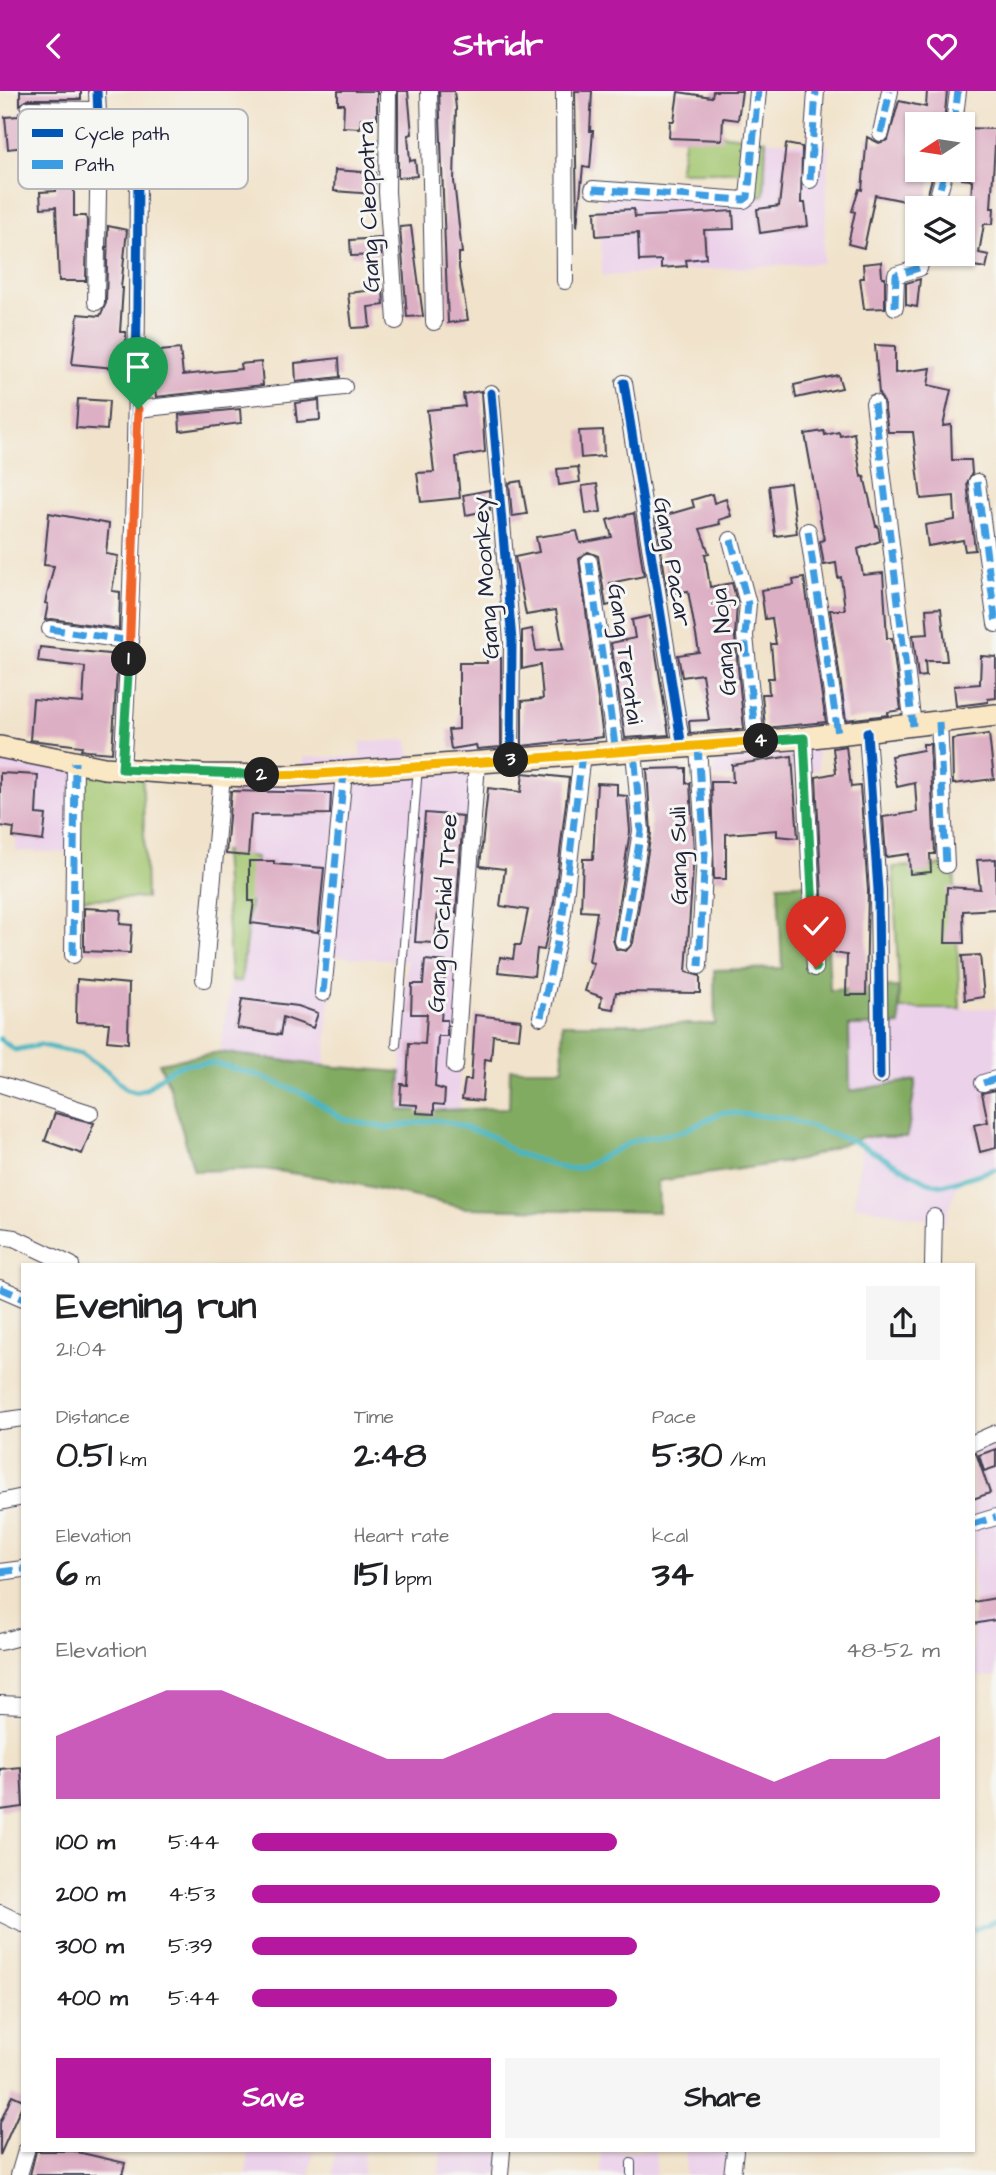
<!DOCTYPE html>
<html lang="en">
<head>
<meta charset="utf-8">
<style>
  body { margin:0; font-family:"Architects Daughter",sans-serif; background:#f6f6f6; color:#202124; height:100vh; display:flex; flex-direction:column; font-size:26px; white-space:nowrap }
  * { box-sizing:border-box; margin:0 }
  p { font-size:23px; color:#757577 }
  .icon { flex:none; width:38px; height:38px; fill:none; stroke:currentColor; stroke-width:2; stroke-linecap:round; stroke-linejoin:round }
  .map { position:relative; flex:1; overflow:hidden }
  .panel { position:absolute; left:21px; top:1172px; width:954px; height:889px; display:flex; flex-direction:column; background:#fff; border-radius:0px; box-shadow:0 2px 5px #0004 }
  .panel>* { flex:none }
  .needle { width:46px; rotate:258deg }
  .fabs { position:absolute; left:905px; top:21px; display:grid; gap:14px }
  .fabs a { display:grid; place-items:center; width:70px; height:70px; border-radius:0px; background:#fff; box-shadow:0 2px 5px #0004; font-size:35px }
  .pin { position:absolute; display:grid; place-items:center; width:60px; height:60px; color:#fff; margin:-72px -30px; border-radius:50% 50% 50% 0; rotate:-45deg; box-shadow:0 0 7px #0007 }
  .pin .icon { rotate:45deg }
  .km { position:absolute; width:35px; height:35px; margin:-18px; border-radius:50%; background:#222; color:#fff; font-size:19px; line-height:35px; text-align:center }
  .round { display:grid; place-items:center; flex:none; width:74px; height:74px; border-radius:0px; background:#f6f6f6 }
  .head { display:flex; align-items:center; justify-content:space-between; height:119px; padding:0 35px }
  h1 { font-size:38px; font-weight:700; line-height:52px }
  .stats { display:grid; grid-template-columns:repeat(3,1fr); gap:10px; height:119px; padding:7px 35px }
  .stats div { display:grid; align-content:center }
  .stats b { font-size:35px; font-weight:700 }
  .stats small { font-size:19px; font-weight:400 }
  .stats p { font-size:19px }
  .chart { height:196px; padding:14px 35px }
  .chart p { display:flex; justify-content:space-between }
  .chart svg { width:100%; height:126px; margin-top:7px; fill:#b5179e; opacity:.7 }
  .action { display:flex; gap:14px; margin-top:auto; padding:14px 35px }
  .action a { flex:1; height:80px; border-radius:0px; background:#b5179e; color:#fff; font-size:28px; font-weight:700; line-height:80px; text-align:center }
  .action a+a { background:#f6f6f6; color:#202124 }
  ul { padding:0 35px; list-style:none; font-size:23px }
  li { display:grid; grid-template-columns:112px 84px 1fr; align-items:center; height:52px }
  li i { height:18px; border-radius:9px; background:#b5179e }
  header { display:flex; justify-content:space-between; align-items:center; height:91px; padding:0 35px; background:#b5179e; color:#fff; font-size:32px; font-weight:700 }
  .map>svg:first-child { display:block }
</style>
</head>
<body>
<header><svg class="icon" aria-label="back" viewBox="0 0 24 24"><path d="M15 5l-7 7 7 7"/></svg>Stridr<svg class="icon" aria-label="heart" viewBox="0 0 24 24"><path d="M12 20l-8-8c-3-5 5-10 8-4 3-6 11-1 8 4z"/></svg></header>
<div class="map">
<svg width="996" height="2084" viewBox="0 0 996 2084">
  <rect width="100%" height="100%" fill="#f6f6f2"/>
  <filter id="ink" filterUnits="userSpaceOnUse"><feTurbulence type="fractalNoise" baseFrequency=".0143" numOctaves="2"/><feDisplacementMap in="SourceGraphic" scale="14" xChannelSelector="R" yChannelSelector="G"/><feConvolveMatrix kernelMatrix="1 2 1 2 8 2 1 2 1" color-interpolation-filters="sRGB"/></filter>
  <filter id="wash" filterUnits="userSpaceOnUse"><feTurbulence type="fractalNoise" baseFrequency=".00686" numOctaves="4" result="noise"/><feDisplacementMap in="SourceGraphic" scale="28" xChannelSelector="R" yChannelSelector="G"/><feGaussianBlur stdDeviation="1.57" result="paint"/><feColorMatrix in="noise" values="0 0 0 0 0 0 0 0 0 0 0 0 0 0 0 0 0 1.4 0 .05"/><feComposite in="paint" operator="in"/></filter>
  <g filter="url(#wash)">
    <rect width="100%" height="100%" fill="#f1e3cb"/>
    <path fill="#ecd1ea" d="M766,49L829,54L823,172L602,185L600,106L764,104Z
      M841,600L845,639L816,642L819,679L715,687L712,651L798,643L794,604Z
      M458,624L519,626L522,673L477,669L459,822L460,1017L443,1022L399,1019L407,870L333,865L325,975L220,961L231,890L241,891L256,766L223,760L245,677L303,678V666H360V651L408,649L409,664L457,669Z
      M0,647L77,673L79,762L16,760L17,728L0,727Z
      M996,917V1076L960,1084L945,1132L854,1114L863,1046H907L915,989L850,1000L849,934H900V918Z
      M996,1344V1585L973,1586V1349Z
      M249,2060H314L310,2084H246Z
      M335,2060H364L363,2084H333Z
      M441,2060H504L502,2084H439Z
      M601,2060H656L655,2084H601Z
      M686,2060H737L736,2084H685Z"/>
    <path fill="#a3c66f" stroke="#627455" stroke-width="2" d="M686,39L766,49L764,104L749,106L748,81H679Z
      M142,672L146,807L78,808L77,673Z
      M223,760L256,766L241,891L231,890Z
      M954,774L960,918H900L893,776Z"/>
    <path fill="#82ab62" stroke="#52664e" stroke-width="2" d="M825,792L830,899L898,896L900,934L849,935L850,1000L916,989L907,1046H863L801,1069L658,1090L659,1121L465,1117L339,1089L263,1078L194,1080L169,994L159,972L220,961L325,975L401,981L399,1019C437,1021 472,1017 509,1017L510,978H563L562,933H715L714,879L782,877L778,794Z"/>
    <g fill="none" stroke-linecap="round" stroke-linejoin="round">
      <path stroke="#48b6c2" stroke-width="5" d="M0,948L15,959L40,954L82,963L110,982L127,999L135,1001L146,998L171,978L185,973L214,972L260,985L304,1003L343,1028L388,1037L433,1029L448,1031L491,1045L516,1062L566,1078L581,1077L635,1049L681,1041L723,1021L785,1027L855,1051L928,1091L943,1094L996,1078
        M973,1839L996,1830"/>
    </g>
    <g id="blocks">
      <path fill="#ddafc4" d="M20,0H81V8H29L20,14Z
        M338,0H377V27H361L360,37L343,36L344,13H338Z
        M398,0H408L412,43L408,44L410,70L415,69L417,85L398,87Z
        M439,0H454L456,17L454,90L462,162H459V177L468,229L448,232Z
        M575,0H592L590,40H593L590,77L583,76L577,136Z
        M713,0H742L738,29L723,27L722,49L669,47L670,30H674L678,1L712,6Z
        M927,0H947L944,33L913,35L909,62L917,64V79H934L925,114L875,104L864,157L848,153L855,121L852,120L859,98L862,99L867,46L879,52L888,49L899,10L926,16Z
        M19,22L29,29H86L87,44L25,52L26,56L8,58L5,26L19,25Z
        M963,37L996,38L991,117H994L993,133H984L979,162L989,164L986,177L962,173V116H971L972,89L962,88Z
        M786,53L802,56L801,112H805L808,135L760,142L757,118L779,115Z
        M56,79H74V125H86L87,130L86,190H59L56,116L41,117L40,101L56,100Z
        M335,79L376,82L374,103L334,100Z
        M634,118L635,126L733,120L734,138L704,139L706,167L686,169L687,175L661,177V169L639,170L638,142L596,145L595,120Z
        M108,135L127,139L121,197H123L120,241H126L125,278L72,273L78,223L100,225L106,212Z
        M411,135L423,225L407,226L400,136Z
        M380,147L381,164L351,165L350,149Z
        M881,171L882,186H885V217L864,218L860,187H864L863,173Z
        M920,188L917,216L906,214V192Z
        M383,198L384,214L368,216L370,236L352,237L348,202Z
        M875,254L895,255V282L931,277L928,294L951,299L943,335L951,334L952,369H971L972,382L967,392L975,459L965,460L963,449L928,455L925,434L955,429L954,405L921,408L913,341H888L884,311L879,303Z
        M180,258L183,284L241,278L240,273L261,271L263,294L156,306L150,261Z
        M339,267L340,286L296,291L295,272Z
        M838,284L842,297L796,307L794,294Z
        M481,300L485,361L456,366L460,407L421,411L417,382L434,381L427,319L465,315L463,303Z
        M78,308L109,310L107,339L76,337Z
        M319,309L320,329L297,331L295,312Z
        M240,318L241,332L180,340L179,324Z
        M603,339L604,365L581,367L579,340Z
        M824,340L825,344L839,341L840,345L854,342L861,386L864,385L876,435H878L880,450L858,458L863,484L883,482L887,547H892L901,619L888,621V624L846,629L830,519H845L841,486L838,487L836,472L824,474L820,450L824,449L805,343Z
        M578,376L580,391L559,394L557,378Z
        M521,390L527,423L512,425L509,392Z
        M790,392L797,442L775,445L769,395Z
        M597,393L601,421L586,423L582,395Z
        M489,399L490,419L466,424L463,404Z
        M712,403L714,412L726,408L731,425L719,429L720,433L700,438L709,462L705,463L710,496L732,492L737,511L735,546L744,638L690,642L689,630L709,629L702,583L682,586L678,564L699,561L688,500L668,503L656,427L694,416L692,409Z
        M49,422L109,433L106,463L118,465L112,500L120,501L119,538L52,528L45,529L48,513L45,512L54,475L44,474Z
        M634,422L644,485L610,492L614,513L606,515L598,465L588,461L579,468L603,646L522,655V610L543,608L540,574L522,578V540L532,538L536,560L563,558L556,519L526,524L515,466L539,461L536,446L577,440L580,452L612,446L607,429Z
        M804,487L826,631L765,637L762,603H769L768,587H774L771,553H776L772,527L765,528L761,499L794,494L793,489Z
        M941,517L947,570H925L926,585L918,586L913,544L928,543L926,518Z
        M650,525L669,644L625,647L611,552L635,547L632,529Z
        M40,556L118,564L112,662L88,660L81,659L82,655L30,649L33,608L83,612L85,576L38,571Z
        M981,565L996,566V607L988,608V611L956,615L954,595L980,593Z
        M487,567H501V656L477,658L476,654L451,658L448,639L459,638V572H487Z
        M989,643L994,688L953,693L952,648Z
        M923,653H930L935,763H930L931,781L910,783L909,763L886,766L883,726L917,721L915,692L897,696L891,665L923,659Z
        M846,655L851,696L860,695L868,799L866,904H846L847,864L833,862L835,827L823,826L816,686L836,682L833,657Z
        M792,665L798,747L777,745V739L726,743V788H714L711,691H733L732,674Z
        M686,677V692H690L694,762L686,881L700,885V902L616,901L613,918L600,916L602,906L585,900L594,872L589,871L597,821L581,820L583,768H593L597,692L617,693V704L627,705L630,740L613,849L616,858L626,860L633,852L651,742L647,678Z
        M0,682L38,684L36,723L46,724L43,750L13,746L14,737L0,735Z
        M523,682L569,687L554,810L544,859L537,858L534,885L498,881L500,866L513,868L515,854H521L528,819L500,815L505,778L480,775L488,697L521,701Z
        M231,700L331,702L330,723L251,724L248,765L226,763Z
        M425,722L463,725L456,822L438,820L435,852L415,851Z
        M996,768V818L963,820L964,852H945L947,796L980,798L977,769Z
        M249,770H274V773L324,777L318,841L251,832L254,810H249Z
        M84,817L121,819L120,833L132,834L130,862L84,860Z
        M980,864L984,906L965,909L962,865Z
        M425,869L446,871L441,929H447V945H438L435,996L445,999L444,1014L434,1013V1023L417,1022V1014L400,1013L401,993L407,994L409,952L425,953L427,923H411L412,893H423Z
        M77,888L129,893L128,952L107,950L109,932L76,931Z
        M242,908L298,915L318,922L313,937L283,926L280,944L237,937Z
        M475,924L521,929L519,947L493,944L491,969L485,968L482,1010L462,1008L465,989H471Z
        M996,999V1057L980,1061L974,1034L988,1031L982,1002Z
        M55,1022L94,1032L82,1063L45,1050Z
        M996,1358V1376L984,1380L979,1364Z
        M973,1362H976L990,1402L973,1408Z
        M996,1507V1529L973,1533V1511Z
        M21,1676L23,1716L0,1719V1678Z
        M12,2004L23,2009V2012L0,2064V2032Z
        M36,2060H73L125,2072L122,2084H30Z"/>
    </g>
  </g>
  <g filter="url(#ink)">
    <use href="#blocks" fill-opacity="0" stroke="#413f51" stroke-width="2"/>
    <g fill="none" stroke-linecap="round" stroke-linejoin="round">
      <g stroke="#413f51" stroke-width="10">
        <path id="service" d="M396,954L418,676
          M631,2084V2072"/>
      </g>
      <g stroke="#413f51" stroke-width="18">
        <path id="minor" d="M97,0L99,49L135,62L138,74C137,276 135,477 122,678
          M388,0L387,101L396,230
          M429,0L434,231
          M564,0L565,190
          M29,18L97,19
          M954,33L958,0
          M881,42L890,0
          M810,89L816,0
          M593,98L744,109L748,106L758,0
          M935,117L945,79
          M96,211L99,49
          M895,216L896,184L919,177L923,163
          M624,292L682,656
          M491,302L512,550L511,669
          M874,312L913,635
          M138,318L344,296
          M977,391L996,533
          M808,440L838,643
          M731,449L748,513L745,545L756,651
          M589,471L616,661
          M50,538L131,550
          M939,631L946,774
          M867,641L878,799L880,985
          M804,647L815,877
          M698,655L705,762L699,875
          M623,850L641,740L634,660
          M73,864L75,671
          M204,888L222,684
          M323,902L344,682
          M541,926L563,823L582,663
          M455,975L477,672
          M983,992L996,988
          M0,993L90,1022
          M0,1145L14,1147L71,1174
          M933,1174L934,1126
          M0,1197L23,1207
          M0,1330L23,1327
          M973,1352L996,1342
          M0,1411L23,1406
          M973,1433L996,1426
          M0,1481L23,1478
          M0,1551L23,1545
          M0,1613L23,1614
          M0,1822L23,1833
          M19,2084L26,2060
          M500,2084L502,2060
          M732,2084L735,2060"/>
      </g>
      <g stroke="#413f51" stroke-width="24">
        <path id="secondary" d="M0,656L104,677L203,684L292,685L804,647L996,624"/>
      </g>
      <use href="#service" stroke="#fff" stroke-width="8"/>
      <use href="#minor" stroke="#fff" stroke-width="16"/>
      <use href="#secondary" stroke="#fae7c3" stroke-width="21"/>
      <path stroke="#3c9ce2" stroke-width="7" stroke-dasharray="14 7" stroke-linecap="butt" d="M954,33L958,0
        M881,42L890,0
        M810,89L816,0
        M593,98L744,109L748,106L758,0
        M935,117L945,79
        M895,216L896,184L919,177L923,163
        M874,312L913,635
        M977,391L996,533
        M808,440L838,643
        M731,449L748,513L745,545L756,651
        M589,471L616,661
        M50,538L131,550
        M939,631L946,774
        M804,647L815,877
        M698,655L705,762L699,875
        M623,850L641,740L634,660
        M73,864L75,671
        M323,902L344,682
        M541,926L563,823L582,663
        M983,992L996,988
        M0,1197L23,1207
        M973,1433L996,1426
        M0,1481L23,1478"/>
      <g stroke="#f6f6f2" stroke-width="13">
        <path id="cycleway" d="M97,0L99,49L135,62L138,74C137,276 135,477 122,678
          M624,292L682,656
          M491,302L512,550L511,669
          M867,641L878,799L880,985"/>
      </g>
      <use href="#cycleway" stroke="#0057b8" stroke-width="9"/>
    </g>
  </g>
  <g fill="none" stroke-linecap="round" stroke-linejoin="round" filter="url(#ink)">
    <g stroke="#fff" stroke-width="14">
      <path id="split-1" d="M129,568L138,318"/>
    </g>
    <g stroke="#fff" stroke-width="14">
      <path id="split-2" d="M129,568L122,678L262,684"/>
    </g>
    <g stroke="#fff" stroke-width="14">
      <path id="split-3" d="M262,684L319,683L511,669"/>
    </g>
    <g stroke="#fff" stroke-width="14">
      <path id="split-4" d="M511,669L761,650"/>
    </g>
    <g stroke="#fff" stroke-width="14">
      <path id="split-5" d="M761,650L804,647L816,877"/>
    </g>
    <use href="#split-1" stroke="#f0652b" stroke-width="9"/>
    <use href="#split-2" stroke="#22a559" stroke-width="9"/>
    <use href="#split-3" stroke="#f5b400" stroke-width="9"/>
    <use href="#split-4" stroke="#f5b400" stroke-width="9"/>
    <use href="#split-5" stroke="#22a559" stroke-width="9"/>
  </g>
  <g text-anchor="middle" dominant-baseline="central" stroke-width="6" stroke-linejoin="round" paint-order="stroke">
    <g font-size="24" fill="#22223b" stroke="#f6f6f2">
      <text transform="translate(369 116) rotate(-92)">Gang Cleopatra</text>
      <text transform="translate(672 471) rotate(80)">Gang Pacar</text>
      <text transform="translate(486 487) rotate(-94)">Gang Moonkey</text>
      <text transform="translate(724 551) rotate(-95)">Gang Noja</text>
      <text transform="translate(625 563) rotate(82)">Gang Teratai</text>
      <text transform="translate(679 765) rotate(-91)">Gang Suli</text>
      <text transform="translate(443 822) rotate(-86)">Gang Orchid Tree</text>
    </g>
  </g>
  <rect x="18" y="18" width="230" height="80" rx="10" fill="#f6f6f2" stroke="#b6b6bb" stroke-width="2"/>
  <rect x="32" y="38" width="31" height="8" fill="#0057b8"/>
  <rect x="32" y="69" width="31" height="9" fill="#3c9ce2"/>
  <g font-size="19" fill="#22223b">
    <text x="75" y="49">Cycle path</text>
    <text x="75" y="80">Path</text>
  </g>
</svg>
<div class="fabs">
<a><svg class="needle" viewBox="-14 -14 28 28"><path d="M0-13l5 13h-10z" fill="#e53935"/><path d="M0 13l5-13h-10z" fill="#757577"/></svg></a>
<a><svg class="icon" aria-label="layers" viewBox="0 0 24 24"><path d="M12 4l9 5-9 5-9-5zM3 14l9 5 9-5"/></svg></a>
</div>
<div class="pin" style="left:138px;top:318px;background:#1e9e55"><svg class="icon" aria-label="arrive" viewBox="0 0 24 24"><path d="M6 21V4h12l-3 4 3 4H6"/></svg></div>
<div class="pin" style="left:816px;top:877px;background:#d93025"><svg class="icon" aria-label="check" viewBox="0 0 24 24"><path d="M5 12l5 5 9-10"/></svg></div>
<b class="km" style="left:129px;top:568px">1</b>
<b class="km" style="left:262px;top:684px">2</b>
<b class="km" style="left:511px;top:669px">3</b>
<b class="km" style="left:761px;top:650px">4</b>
<section class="panel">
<div class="head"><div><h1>Evening run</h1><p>21:04</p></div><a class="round"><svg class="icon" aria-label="share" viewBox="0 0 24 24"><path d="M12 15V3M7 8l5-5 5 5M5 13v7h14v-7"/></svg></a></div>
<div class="stats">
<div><p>Distance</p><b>0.51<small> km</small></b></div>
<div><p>Time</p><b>2:48</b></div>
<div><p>Pace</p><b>5:30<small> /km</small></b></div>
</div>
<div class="stats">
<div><p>Elevation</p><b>6<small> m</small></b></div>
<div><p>Heart rate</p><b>151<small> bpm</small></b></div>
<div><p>kcal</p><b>34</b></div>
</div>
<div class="chart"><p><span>Elevation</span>48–52 m</p>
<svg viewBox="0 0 160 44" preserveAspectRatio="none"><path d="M0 44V22L10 14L20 6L30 6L40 14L50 22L60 30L70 30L80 22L90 14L100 14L110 22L120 30L130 38L140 30L150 30L160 22V44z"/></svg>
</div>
<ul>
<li><b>100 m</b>5:44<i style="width:53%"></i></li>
<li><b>200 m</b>4:53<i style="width:100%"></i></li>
<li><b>300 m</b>5:39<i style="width:56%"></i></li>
<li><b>400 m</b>5:44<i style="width:53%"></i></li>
</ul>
<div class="action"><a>Save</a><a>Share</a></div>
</section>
</div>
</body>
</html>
